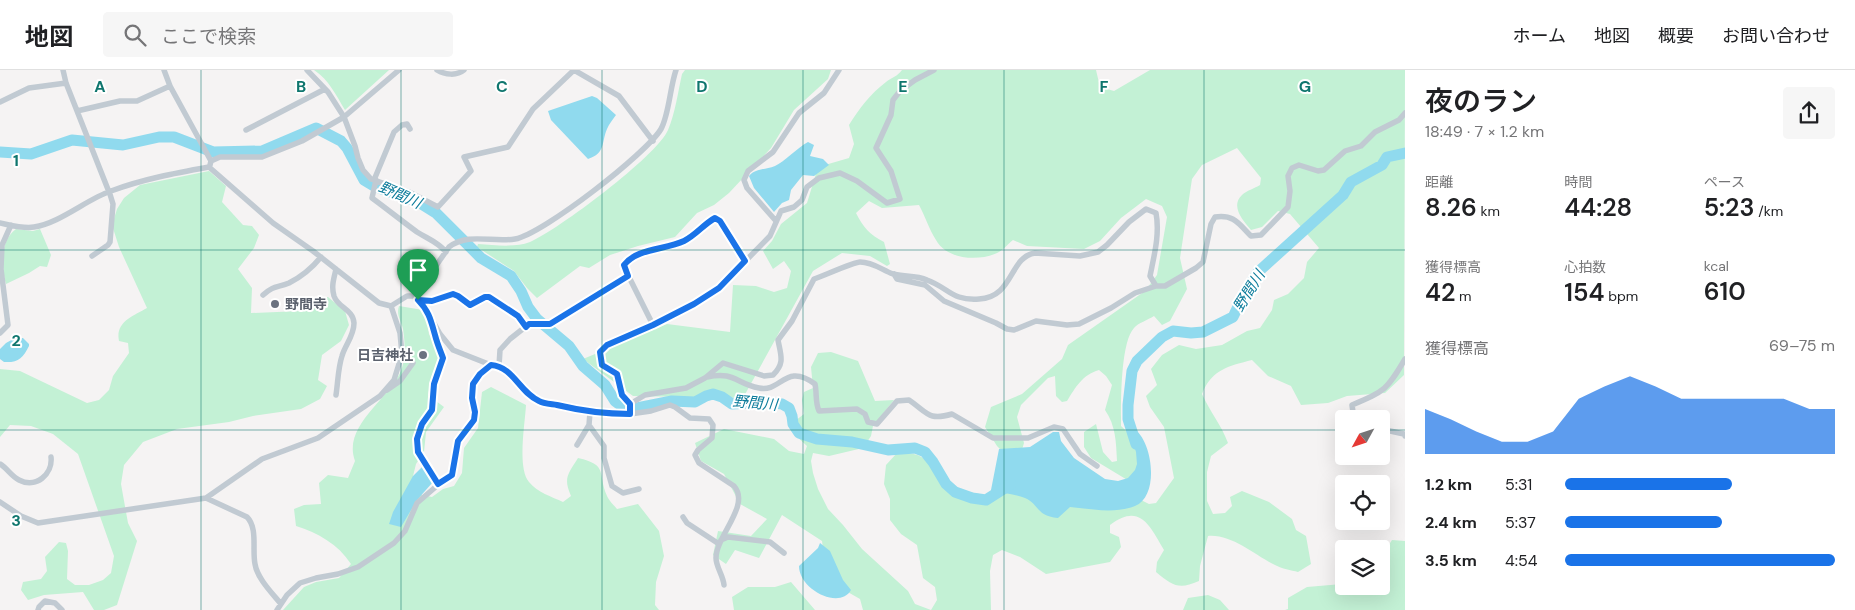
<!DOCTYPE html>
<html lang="ja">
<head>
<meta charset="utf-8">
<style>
  body { margin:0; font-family:"DM Sans","Noto Sans JP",sans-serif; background:#f6f6f6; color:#202124; height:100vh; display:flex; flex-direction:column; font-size:19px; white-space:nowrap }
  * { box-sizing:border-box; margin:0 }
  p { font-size:16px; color:#757577 }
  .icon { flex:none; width:28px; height:28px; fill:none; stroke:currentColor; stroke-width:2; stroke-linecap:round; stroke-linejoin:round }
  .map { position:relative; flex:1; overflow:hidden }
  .sheet { display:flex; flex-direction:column; background:#fff; width:450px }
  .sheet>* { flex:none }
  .needle { width:32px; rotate:230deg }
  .tools { position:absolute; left:1335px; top:340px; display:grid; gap:10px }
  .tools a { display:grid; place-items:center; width:55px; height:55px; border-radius:5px; background:#fff; box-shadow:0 5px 20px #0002; font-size:25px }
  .pin { position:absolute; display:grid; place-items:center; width:42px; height:42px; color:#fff; margin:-51px -21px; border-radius:50% 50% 50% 0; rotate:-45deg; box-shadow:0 0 5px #0007 }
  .pin .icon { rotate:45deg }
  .round { display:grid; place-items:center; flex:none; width:52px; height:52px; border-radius:5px; background:#f6f6f6 }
  .summary { display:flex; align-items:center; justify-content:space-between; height:85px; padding:0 20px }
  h1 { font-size:28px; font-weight:600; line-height:38px }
  .stats { display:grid; grid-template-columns:repeat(3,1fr); gap:8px; height:85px; padding:5px 20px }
  .stats div { display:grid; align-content:center }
  .stats b { font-size:25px; font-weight:600 }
  .stats small { font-size:14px; font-weight:400 }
  .stats p { font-size:14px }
  .chart { height:140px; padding:10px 20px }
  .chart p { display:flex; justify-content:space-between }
  .chart svg { width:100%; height:90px; margin-top:5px; fill:#1a73e8; opacity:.7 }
  ul { padding:0 20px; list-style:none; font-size:16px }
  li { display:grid; grid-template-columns:80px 60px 1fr; align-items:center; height:38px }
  li i { height:12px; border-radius:6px; background:#1a73e8 }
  header { display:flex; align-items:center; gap:30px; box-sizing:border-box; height:70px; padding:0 25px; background:#fff; border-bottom:1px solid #e0e0e0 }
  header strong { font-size:24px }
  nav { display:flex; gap:28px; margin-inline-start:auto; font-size:18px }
  .search { width:350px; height:45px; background:#f6f6f6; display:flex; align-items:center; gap:12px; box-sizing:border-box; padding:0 18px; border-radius:5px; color:#757577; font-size:19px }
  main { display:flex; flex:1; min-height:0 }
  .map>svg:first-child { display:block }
</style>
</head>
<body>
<header>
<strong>地図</strong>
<div class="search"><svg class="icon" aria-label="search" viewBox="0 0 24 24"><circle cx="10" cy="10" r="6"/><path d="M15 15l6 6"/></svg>ここで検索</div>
<nav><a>ホーム</a><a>地図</a><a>概要</a><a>お問い合わせ</a></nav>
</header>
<main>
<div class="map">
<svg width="1405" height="540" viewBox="0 0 1405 540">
  <rect width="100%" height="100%" fill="#f5f3f3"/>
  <path fill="#c3f1d5" d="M314,0H389L345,40C336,25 329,10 314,0Z
    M685,0H831L828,9L794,40L771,78L729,123L714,135L697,143L675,167L638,176L610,185L589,198L580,196L537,228L527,218L514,201L477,177L478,174C495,175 514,178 530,172C558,160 657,86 668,60C675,44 678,22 682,4Z
    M902,0H1096L1100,17L1114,21L1150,0H1405L1404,305L1385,323L1347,326L1328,333L1301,335L1291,316L1268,306L1252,290C1229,296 1212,299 1202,324C1210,342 1221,354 1228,373L1211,386L1207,402V431L1213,444L1225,443L1232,436L1230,427L1242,421L1269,432L1292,449L1296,460L1306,466L1311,494L1298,502C1291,500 1282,499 1275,495C1254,485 1232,464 1208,466L1200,496L1199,511C1179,520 1173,516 1156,502L1157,492L1164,480C1150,456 1140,432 1110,455V463L1119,467L1121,477L1110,492L1046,504L1020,487L1002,480L993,485L990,501L991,540H931L937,530L935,517L923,508L917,475L901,464L890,450V429L884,414L886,395L897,383C927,381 932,396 948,418L985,425L999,416L1139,429L1149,434L1156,433L1174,408L1164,357L1150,337L1146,326L1157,315L1151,299L1162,285L1179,275L1196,279L1222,275L1247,261L1260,258L1272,240L1274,230L1288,224L1304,208L1307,192L1319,178L1290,144L1278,141L1262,157L1251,160C1243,151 1230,136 1242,125C1246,121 1255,118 1260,115L1261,108L1237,78L1202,95L1192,109L1180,188L1187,219L1170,251L1162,255L1154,246C1148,250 1138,253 1134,258C1120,273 1121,336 1121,356L1137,371L1142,390L1129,411L1091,388L1084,377V362L1096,354L1103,382L1112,392L1117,391C1116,372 1116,356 1105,340L1112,315L1106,306L1099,300C1082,305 1076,317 1067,331L1062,332L1056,326L1055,306L1048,308L1021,335L1017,347L1024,373L1021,383H1004L997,376L985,357L991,337L1022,324L1062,289L1068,275L1145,221L1157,205L1167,147L1162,136L1146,129L1121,148L1100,171L1084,179L1027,176L1013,170C1008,174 1003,180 999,182C980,192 947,190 936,170C929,159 925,146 919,135L882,138L869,131L856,143C863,157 870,165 884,172L890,194L887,196L870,186L842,183L813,201L743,328L633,326L583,289L667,254L730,262L733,215L756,216L774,222L787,218L791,201L784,191L773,199L763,181L772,171L781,154L807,133L818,97L849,88L854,74L849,55C859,39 870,24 886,12C891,8 898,6 902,0Z
    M209,101L226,116L222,132L243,155L252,156L259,165L254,178L238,199L252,218L251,243L300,241L318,228L328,227L345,241L349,255L341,271L322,285L318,310L327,316L320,329L301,339L253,346L229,352L177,359L143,372L124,395L121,414L128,453L137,471L117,535L104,540H94L83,522L44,525L28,530L21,520L23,512L41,509L47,501L45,487L59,472L66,473L68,481L67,509L75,515H89L103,510L111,503L114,486L78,384L53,364L31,356L10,355L0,367V299L20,301L87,333L99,330L109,320L113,306L129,283L128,273L119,271C115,252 133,246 147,238L119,177L112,155L117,139L124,128L140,115Z
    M16,159L33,161L40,159L51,185L47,197L40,196L29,203L6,214C1,197 0,170 16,159Z
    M399,236L423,240L427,249L429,264L439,286L432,305L428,325L444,337L426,362L424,382L416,394L413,406L418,424L432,427L443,419L454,416L462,403L464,378L478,358L482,322L491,317L526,335C525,354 517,398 529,412C537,422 552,427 563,432L571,426C563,408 568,404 578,388C609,395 597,403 607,426C609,431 614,435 617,439L638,434L659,461L664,486L656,512L655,535L659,540H283L304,517L316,512L339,508L351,494C338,474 318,463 296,456L294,439L304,435L321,434L319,413L328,405L348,408L355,391C342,356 389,329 401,301C406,287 405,273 403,259C401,250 396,245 399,236Z
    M831,282L858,291L875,331L894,330L873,356L871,366L863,378L829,386L813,383L811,391L813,403L818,419L828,439L843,455L862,479L908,521L915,534L931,540H863L860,529L839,517L824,486L822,471L782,445L759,488L735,480L726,494L713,485L718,461L751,466L767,449L740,434L724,404L701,391L695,373L724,359L774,369L789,381L804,384L807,376L794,364L795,351L804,344L802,330L804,322L813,318L811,297L818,283Z
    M1392,470L1405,471V540H1285L1288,539V528L1307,517L1342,514L1344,516L1369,520L1374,516H1381C1381,496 1380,487 1392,470Z
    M791,512L815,540H734L732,527L748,517H775Z
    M1208,525L1220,530L1229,540H1183L1188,528Z"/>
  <path fill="#90daee" d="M592,26L597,28L616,45C613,49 609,54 607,59C601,73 606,83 588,89L551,50L548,41Z
    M808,72L814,75L810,86L823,89L829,95L814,106L803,105L791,120L789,130L782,133L774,142L754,118L749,106C756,98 765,100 775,96C784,92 797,78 808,72Z
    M15,268H23L29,274V276C23,288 18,293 4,292L0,289V279L6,273Z
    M1133,358C1153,370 1160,426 1135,436C1116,444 1090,439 1070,437L1058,448C1036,446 1040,435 1025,428C1015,424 1002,423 991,420L999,379L1030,377L1053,362H1059L1061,371L1074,388L1105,409L1118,411L1128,408L1135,400L1137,394L1136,382L1129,360Z
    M422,397L425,399L433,412L417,430L401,457L389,454L393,442L413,406Z
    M820,473L830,481L843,510L851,520C840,540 799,520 799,496L818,478Z"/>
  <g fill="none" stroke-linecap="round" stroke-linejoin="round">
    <path stroke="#90daee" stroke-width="11" d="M0,82L31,84L72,70L123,75L159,67H174L213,82L262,81L316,58L341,71L347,78L364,110L374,116L420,133L436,143L481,188L511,206L521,221L528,237L537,249L569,276L583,296L605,315L615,331L623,337L637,338L672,331L695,332L706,326L713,324L722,327L732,334L767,332L782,334L789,338L792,346L793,354L799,363L817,369L852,372L888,380L915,378L925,382L933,392L946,414L955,422L972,428L986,430L1011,414
      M1136,374L1128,349V335L1132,301L1137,291L1162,267L1173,261L1191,263L1203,262L1233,247L1244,224L1258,202L1343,125L1351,112L1382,95L1387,87L1405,83"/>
    <path stroke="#c1cad2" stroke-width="5.5" d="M63,0L66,13L109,122
      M164,0L170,16L211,91L210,95
      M307,0L328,22L344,47L355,76L358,88L363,100L371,109L409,122L438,137L471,101L464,87L508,77L533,39L574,0
      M437,0C445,5 457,6 464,0
      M574,0L619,26L653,71
      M0,32L29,18L66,13
      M77,41L120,31H137L170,16
      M246,60L325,19
      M211,91L220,87H262L302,71L344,47L399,0
      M209,97L273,153L313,181L379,233L391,236L407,226H415L425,237L440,264L453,280L491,295L499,296L511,304L531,326L539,332L588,342L630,344V334L623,325L617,303L602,295L600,282L607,275L653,255L719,218L770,166L781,141L794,137L802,130L807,117L819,108L840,103L857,111L887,133L900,129L891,101L876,78L891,45L893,30L900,21L915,10L934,0
      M374,110L394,62L402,55L407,54L410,59
      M376,110L372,128C387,139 402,151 417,162C428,169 438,172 446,182
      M776,151L747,118L744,110L748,101L773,82L799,43L824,23L839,0
      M0,153C10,155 24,159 34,157C60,153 87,129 111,121C143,109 176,103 209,97
      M92,186L108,175L110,172L113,134L109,121
      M336,199C334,208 331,216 334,226C338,238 353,239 354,253C354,266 345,275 342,286C338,298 338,312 336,325
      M894,204L897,209L925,215L944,231L996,253L1007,259L1014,260L1036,251L1067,255L1079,254L1111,238L1135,223L1156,216
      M628,205L624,195C637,178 665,180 684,171C696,166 704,154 715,148L720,151L745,191
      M263,225C274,215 277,218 289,213C301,207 312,198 321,187
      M415,226L449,177C469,162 492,173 515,169C543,164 647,83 661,59C669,45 670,17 676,0
      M419,230L433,231L453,224L458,226L470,235L485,227H489L518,247L526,257
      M0,263L8,255L1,199L2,175L11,155
      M499,296L500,280L510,269L529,254H550L628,205L653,255
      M707,307C735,301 736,314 759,318C781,323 785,292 815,314C817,323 815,332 819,341L857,339L865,344L868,352L877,354L897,331L909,330C928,343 928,351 952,344L993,368H1028L1054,357L1063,359L1080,384L1097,396
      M387,320L400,311L413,293
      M630,334L645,325L686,318L705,308L723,293L764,306L773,305C785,293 781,286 778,270L792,251L814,209C823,206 854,192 860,192C873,192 882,200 893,204C903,207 916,205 927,210C949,218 952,231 979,229C1014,227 1009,187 1035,183L1080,186L1098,182L1107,175L1129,152L1146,139L1156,143C1160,164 1154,186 1150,206L1156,216H1165L1196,198L1203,192L1211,154L1215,147C1234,144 1239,154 1251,166L1261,165L1288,137L1290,121L1288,106L1292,98L1299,95L1318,101L1324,100L1345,81L1361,76L1375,62L1399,50L1405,43
      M590,342L589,355L604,376V388L612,416L623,423L639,419
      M630,344L651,341L670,335L675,337L690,348L709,349L713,355L712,368L698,380L695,385L699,393L734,416C751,435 716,466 716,488C716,497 723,505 724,515
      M1354,349L1352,335C1385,321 1387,320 1405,289
      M1381,359L1404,364L1405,366
      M577,375L589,355
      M0,394C7,398 11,406 19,410C36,419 53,404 51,387
      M439,414L452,405L458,371L474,350L475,341L471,327L473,314L480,304L491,295
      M206,428L247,447C258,458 252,480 255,494C257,508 272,523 281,534
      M0,432L21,446L38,453L206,428L262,389L318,368L380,326L394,310L402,284L400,263L391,236
      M683,447L687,453L719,474
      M721,470L728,467L770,472L784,483
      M38,540L39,537L45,531L55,533L62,540
      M277,540L287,525L300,513L316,508L338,504L358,497L394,473L405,461L417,433L439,414L418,382L417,369L423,354L432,340L434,314L443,288L435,266L432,254"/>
  </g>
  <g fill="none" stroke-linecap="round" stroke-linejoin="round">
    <g stroke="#fff" stroke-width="10">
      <path id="route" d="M715,148L720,151L745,191L719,218L694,234L653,255L607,275L600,282L602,295L617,304L622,325L630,334V344C605,344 582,341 557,335C552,334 544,334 539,331C519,322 514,297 491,295L480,304L473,314L472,328L475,342L474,350L458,371L452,405L438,414L418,382L417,369L422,354L432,340L434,314L443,288C440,280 437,273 435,265C431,251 429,241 418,230L432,231L453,224L458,226L470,235L485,227H489L518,246L526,257L529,254H550L628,206L624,195C637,178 665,180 684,171C696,165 704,154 715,148Z"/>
    </g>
    <use href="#route" stroke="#1a73e8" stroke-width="6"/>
  </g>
  <path fill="none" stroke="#0f766e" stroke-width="1" stroke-opacity="0.55" d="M201,0V540M401,0V540M602,0V540M803,0V540M1004,0V540M1204,0V540M0,180H1405M0,360H1344M1381,360H1405"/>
  <g fill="#6b7280" stroke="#fff" stroke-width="2">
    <circle cx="275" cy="234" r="5"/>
    <circle cx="423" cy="285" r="5"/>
  </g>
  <g text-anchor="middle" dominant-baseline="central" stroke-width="4" stroke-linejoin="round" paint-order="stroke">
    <g font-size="14" font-weight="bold" fill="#5b616d" stroke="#fff" text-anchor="start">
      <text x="285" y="234">野間寺</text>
      <text x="413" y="285" text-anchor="end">日吉神社</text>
    </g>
    <g font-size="15" font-style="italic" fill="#0c7c9b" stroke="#fff">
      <text transform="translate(400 125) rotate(24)">野間川</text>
      <text transform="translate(1249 221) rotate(-58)">野間川</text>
      <text transform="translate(755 333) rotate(5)">野間川</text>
    </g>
  </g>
  <g font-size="16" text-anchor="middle" font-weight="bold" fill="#0f766e" stroke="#fff" stroke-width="4" stroke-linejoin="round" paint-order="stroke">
    <text x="100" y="22">A</text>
    <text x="301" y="22">B</text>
    <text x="502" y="22">C</text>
    <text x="702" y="22">D</text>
    <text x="903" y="22">E</text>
    <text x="1104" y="22">F</text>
    <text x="1305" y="22">G</text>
    <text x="16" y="96">1</text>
    <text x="16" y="276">2</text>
    <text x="16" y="456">3</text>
  </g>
</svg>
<div class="tools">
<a><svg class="needle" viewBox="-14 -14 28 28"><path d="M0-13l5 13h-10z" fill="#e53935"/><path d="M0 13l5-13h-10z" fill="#757577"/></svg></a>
<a><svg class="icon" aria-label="locate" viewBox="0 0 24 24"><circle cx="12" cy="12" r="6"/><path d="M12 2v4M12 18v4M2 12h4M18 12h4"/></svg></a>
<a><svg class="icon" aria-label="layers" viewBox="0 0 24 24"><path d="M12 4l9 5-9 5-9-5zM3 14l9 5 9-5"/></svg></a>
</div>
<div class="pin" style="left:418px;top:230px;background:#1e9e55"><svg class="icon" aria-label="arrive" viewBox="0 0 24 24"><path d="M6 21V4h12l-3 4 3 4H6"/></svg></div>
</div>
<section class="sheet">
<div class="summary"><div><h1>夜のラン</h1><p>18:49 · 7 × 1.2 km</p></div><a class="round"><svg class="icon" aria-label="share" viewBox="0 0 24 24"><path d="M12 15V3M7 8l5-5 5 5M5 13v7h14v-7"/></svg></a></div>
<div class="stats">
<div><p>距離</p><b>8.26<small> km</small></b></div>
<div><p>時間</p><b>44:28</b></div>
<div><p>ペース</p><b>5:23<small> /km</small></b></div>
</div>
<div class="stats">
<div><p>獲得標高</p><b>42<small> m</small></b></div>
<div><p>心拍数</p><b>154<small> bpm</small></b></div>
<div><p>kcal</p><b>610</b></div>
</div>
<div class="chart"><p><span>獲得標高</span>69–75 m</p>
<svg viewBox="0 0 160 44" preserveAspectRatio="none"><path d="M0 44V22L10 27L20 33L30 38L40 38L50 33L60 17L70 11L80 6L90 11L100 17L110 17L120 17L130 17L140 17L150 22L160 22V44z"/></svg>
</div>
<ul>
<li><b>1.2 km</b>5:31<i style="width:62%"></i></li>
<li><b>2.4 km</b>5:37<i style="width:58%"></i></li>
<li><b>3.5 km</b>4:54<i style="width:100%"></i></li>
</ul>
</section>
</main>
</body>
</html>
